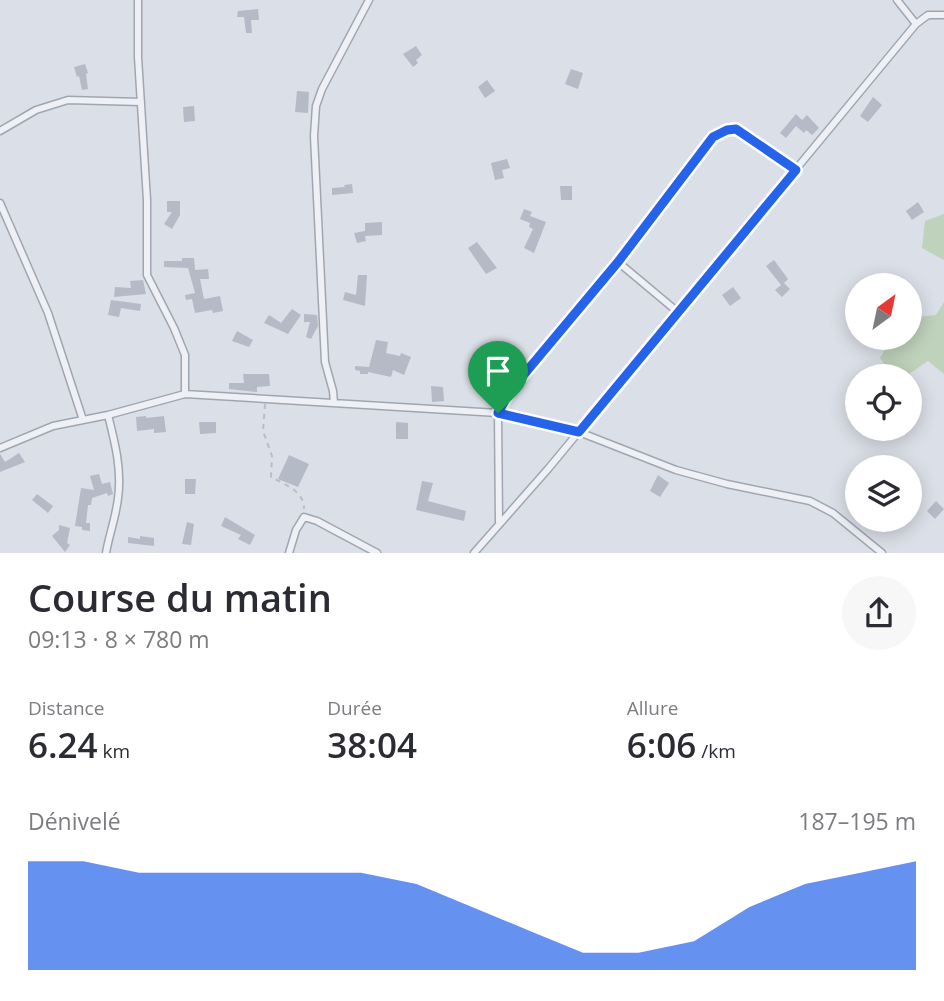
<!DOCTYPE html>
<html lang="fr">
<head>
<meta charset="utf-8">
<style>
  body { margin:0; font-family:"Open Sans",sans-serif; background:#f7f7f7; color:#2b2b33; height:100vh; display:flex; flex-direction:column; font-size:26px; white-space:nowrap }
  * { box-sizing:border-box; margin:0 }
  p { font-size:23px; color:#7c7c81 }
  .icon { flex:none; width:38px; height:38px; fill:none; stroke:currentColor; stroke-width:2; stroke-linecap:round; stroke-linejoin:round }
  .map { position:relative; height:553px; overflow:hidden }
  .drawer { display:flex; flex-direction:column; background:#fff; flex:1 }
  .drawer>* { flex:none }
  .needle { width:46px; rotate:33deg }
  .fabs { position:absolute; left:845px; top:273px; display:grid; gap:14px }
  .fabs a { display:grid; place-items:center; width:77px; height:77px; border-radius:50%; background:#fff; box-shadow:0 4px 18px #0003; font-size:35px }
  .pin { position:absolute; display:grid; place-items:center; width:60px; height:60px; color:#fff; margin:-72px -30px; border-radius:50% 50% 50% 0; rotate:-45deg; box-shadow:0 0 7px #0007 }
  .pin .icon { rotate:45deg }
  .round { display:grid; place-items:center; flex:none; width:74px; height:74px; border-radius:37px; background:#f7f7f7 }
  .head { display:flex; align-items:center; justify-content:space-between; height:119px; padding:0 28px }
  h1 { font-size:38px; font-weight:600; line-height:52px }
  .metrics { display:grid; grid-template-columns:repeat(3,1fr); gap:10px; height:119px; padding:7px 28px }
  .metrics div { display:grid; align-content:center }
  .metrics b { font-size:35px; font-weight:600 }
  .metrics small { font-size:19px; font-weight:400 }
  .metrics p { font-size:19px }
  .chart { height:196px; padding:14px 28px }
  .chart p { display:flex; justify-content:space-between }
  .chart svg { width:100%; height:126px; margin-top:7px; fill:#2563eb; opacity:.7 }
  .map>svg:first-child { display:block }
</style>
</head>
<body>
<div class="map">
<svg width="944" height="553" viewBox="0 0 944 553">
  <rect width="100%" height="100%" fill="#dbdfe7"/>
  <path fill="#bfd2bb" d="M944,214V260L922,248L925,221Z
    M944,302V374L928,361L906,376H893L880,358L892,338H910V318L936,315Z"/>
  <path fill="#b5bac7" d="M258,9L259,20H251L252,33H246L244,17H237L238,11Z
    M416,46L422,55L416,60L418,63L413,67L403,54Z
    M85,64L88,73L86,74L88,89L82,90L79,76L77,77L74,67Z
    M571,69L583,73L578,89L565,84Z
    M487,80L495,91L485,98L478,87Z
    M297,91L309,92L308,113L295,112Z
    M873,97L882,105L868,122L860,116Z
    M194,106L195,121L184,122L183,107Z
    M796,114L802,120L807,115L819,128L812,135L806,130L804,133L796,126L786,138L780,133Z
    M507,159L510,168L502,170L504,178L495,180L491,163Z
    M352,184L353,193L332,195V188L345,187L344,185Z
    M560,186H572V200H561Z
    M167,201H180V215L172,229L164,224L172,212H167Z
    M918,202L924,212L912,220L906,211Z
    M524,209L532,212L530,216L546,222L534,253L524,248L533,229L529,227L530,223L520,219Z
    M382,222V235L365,236L366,241L357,243L354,233L365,231V223Z
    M477,242L497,268L486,274L468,248Z
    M182,258H194L195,270L208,269L209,279H200L204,299L220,296L223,311L213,313L212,310L195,313L192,299L186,300L185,295L195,293L188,268L164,267V261H182Z
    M774,260L788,279L784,283L790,289L782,297L775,290L781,285L766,266Z
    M358,275H367L365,306L343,300L345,292L356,295Z
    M143,280L146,294L114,297L115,287L131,288L130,281Z
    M733,287L741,298L730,306L722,295Z
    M111,300L141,304L140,311L121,308L119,317L108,315Z
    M292,309L301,315L288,334L264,323L269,315L281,323Z
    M304,314L317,315L318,326L311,339L306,337L310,322H304Z
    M237,331L253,340L249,347L232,341Z
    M376,340L388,342L386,353L400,356L401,353L411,357L404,375L393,370L391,377L368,372V374H360V371L355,370V366L369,367Z
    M243,374H269L270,386L257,387V392L229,389V383H244Z
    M431,386L443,387L444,401L432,402Z
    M146,416V418L164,416L166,432L154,433V429L137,431L136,417Z
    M199,422H216V433L200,434Z
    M396,422L408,423V439H396Z
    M19,453L25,462L0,472V454L5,462Z
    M289,455L309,464L298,487L278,479Z
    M99,474L102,484L110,482L113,494L108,496L107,493L92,498L91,505H88L86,523H90V531L82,530V527L75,526L81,488L94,490L90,476Z
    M658,475L669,483L660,497L650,491Z
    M185,479H196L195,494H185Z
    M422,481L433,483L428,501L466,511L464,521L416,510Z
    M37,494L53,506L48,513L32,500Z
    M936,501L944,509L935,519L927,511Z
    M225,517L255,535L250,545L238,539L241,535L221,526Z
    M187,522L194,524L191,545L182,544Z
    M59,525L70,528L67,543L70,545L65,552L52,536L59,530Z
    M140,536L154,538V546L128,543V537L140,539Z"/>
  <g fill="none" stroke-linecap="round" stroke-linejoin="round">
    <g stroke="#a0a6b1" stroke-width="9">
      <path id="street" d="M138,0V57L147,200V275L174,328L185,355V394
        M897,0L916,24
        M0,131L36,110L68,100L141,102
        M0,203L48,313L83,420
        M618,262L679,313
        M334,403L333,391L325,362L314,136L316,106L322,89L369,0
        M0,448L53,426L108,415L185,394L498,413L579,432L676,470L727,484L810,501L833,513L882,553
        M499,522L498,413L511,391L618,262L682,180L700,153L719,133L736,129L796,170
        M106,553C109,535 116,517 118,498C122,470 115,443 108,415
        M289,553L296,530L304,517L317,521L377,553
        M474,553L548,469L916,24L928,15H944"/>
    </g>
    <path stroke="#b9bdc5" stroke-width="2" stroke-dasharray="5 5" stroke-linecap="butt" d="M265,404L263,431L272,456L271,477C286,485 304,491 304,509"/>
    <use href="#street" stroke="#eef0f5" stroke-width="6"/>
  </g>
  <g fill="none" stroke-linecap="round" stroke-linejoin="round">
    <g stroke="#fff" stroke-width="14">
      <path id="route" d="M736,129L796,170L579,432L498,413L510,391L618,262L713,137L727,130Z"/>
    </g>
    <use href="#route" stroke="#2563eb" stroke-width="9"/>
  </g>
</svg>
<div class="fabs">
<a><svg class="needle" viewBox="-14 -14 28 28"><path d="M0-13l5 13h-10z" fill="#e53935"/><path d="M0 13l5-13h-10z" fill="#7c7c81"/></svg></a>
<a><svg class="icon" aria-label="locate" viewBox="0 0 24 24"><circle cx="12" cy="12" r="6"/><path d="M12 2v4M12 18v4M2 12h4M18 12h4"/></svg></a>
<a><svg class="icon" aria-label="layers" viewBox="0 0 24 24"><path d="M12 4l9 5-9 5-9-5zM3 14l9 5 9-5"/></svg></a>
</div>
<div class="pin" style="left:498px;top:413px;background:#1e9e55"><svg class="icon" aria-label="arrive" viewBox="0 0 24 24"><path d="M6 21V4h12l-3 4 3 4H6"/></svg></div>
</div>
<section class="drawer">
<div class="head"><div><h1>Course du matin</h1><p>09:13 · 8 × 780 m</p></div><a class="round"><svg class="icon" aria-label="share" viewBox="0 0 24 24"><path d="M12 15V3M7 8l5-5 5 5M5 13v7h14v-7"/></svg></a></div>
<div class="metrics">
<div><p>Distance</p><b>6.24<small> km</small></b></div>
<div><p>Durée</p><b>38:04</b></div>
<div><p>Allure</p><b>6:06<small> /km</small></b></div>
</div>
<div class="chart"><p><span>Dénivelé</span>187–195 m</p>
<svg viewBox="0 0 160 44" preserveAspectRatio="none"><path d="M0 44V6L10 6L20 10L30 10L40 10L50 10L60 10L70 14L80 22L90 30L100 38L110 38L120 34L130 22L140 14L150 10L160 6V44z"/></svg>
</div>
</section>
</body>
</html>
